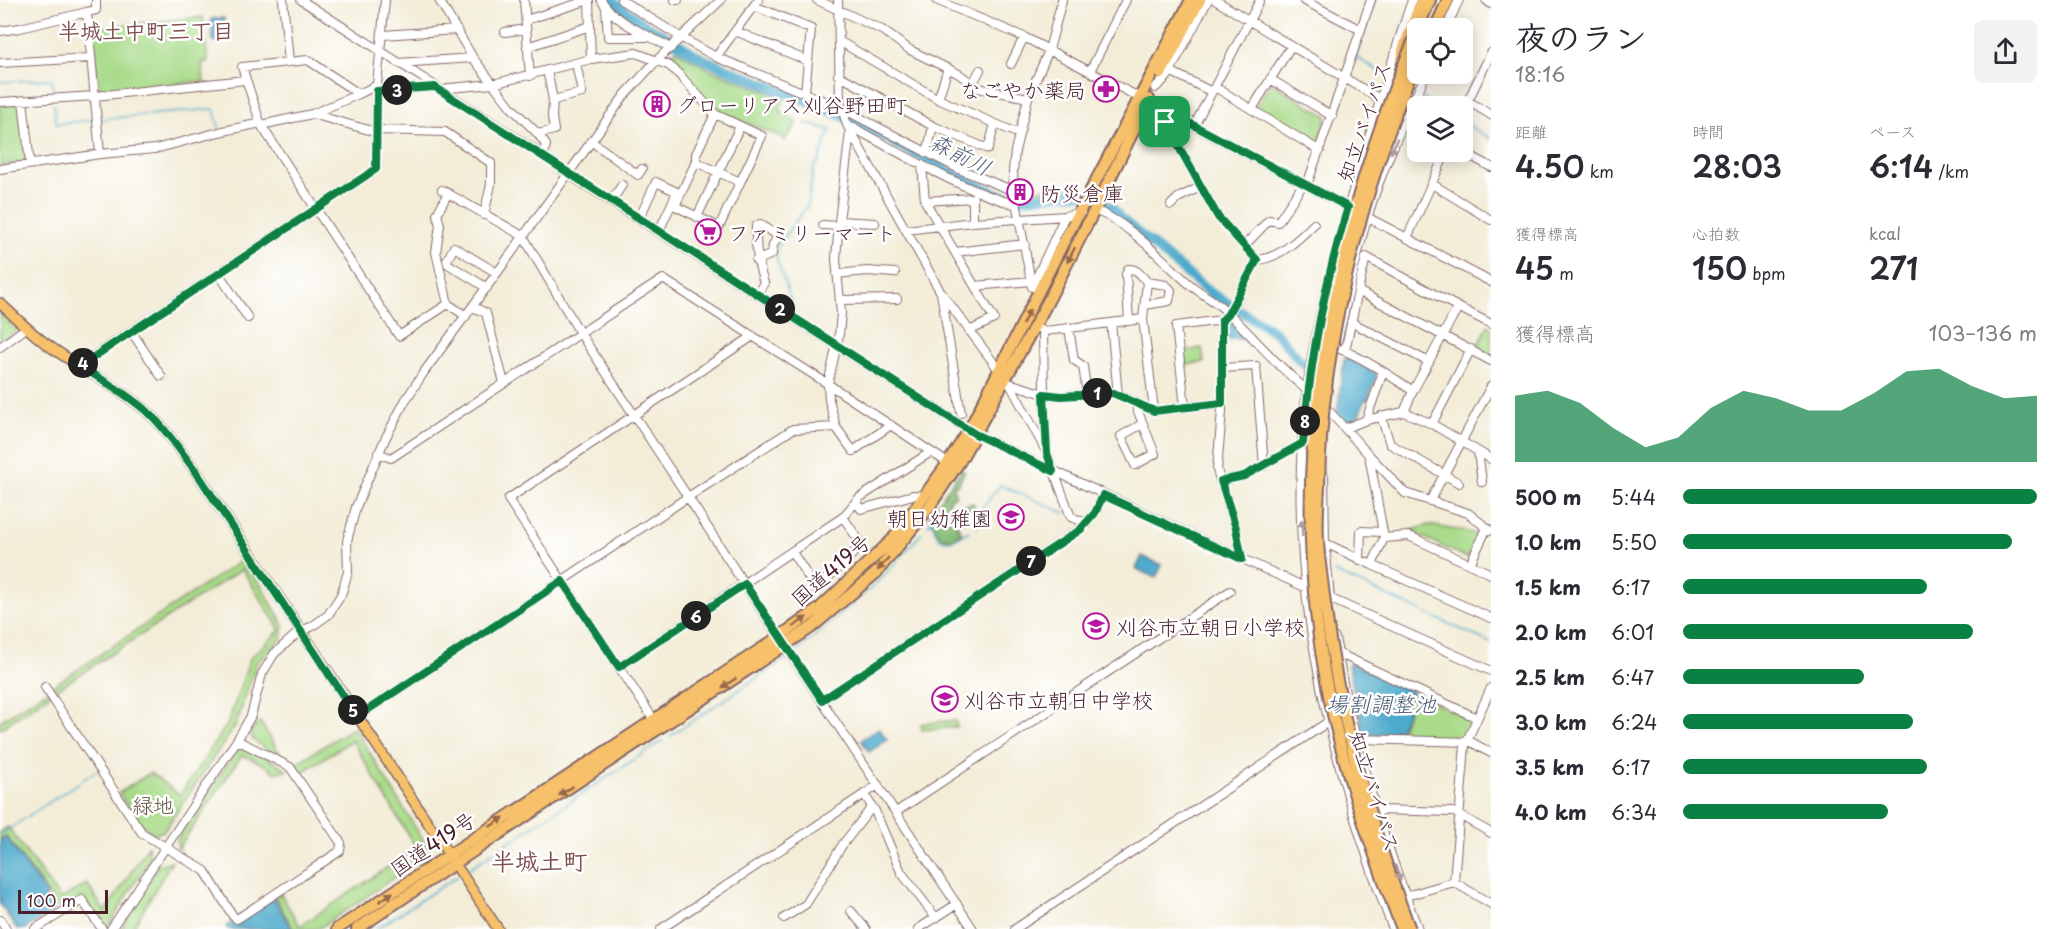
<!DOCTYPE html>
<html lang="ja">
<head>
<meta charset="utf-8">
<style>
  body { margin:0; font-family:"Playpen Sans","Klee One",sans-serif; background:#f2f2f3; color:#2b2b33; height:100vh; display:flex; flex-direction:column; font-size:22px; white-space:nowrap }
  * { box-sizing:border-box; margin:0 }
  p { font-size:20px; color:#7c7c81 }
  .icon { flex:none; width:33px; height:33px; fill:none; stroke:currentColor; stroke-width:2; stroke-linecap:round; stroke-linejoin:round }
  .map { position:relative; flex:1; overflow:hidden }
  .drawer { display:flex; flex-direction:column; background:#fff; width:570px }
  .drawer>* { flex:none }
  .buttons { position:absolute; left:1407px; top:18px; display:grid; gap:12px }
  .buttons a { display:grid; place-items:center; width:66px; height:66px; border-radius:9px; background:#fff; box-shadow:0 3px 15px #0003; font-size:30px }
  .scale { position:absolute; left:18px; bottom:15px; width:90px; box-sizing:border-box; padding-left:6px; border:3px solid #4a1f2b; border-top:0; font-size:16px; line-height:21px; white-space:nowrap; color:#4a1f2b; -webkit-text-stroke:4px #fff; paint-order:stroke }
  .pin { position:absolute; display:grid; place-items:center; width:51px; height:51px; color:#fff; margin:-26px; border-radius:12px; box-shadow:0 3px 9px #0006 }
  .km { position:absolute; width:30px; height:30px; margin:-15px; border-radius:50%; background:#222; color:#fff; font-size:16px; line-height:30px; text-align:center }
  .round { display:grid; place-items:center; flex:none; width:63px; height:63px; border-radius:9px; background:#f2f2f3 }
  .headline { display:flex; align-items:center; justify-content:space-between; height:102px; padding:0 24px }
  h1 { font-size:33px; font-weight:600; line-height:45px }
  .metrics { display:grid; grid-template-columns:repeat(3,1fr); gap:9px; height:102px; padding:6px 24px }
  .metrics div { display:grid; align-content:center }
  .metrics b { font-size:30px; font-weight:600 }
  .metrics small { font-size:16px; font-weight:400 }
  .metrics p { font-size:16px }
  .chart { height:168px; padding:12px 24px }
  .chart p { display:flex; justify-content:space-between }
  .chart svg { width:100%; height:108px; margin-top:6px; fill:#0b8043; opacity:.7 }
  ul { padding:0 24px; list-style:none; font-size:20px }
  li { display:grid; grid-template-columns:96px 72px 1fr; align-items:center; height:45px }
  li i { height:15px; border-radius:8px; background:#0b8043 }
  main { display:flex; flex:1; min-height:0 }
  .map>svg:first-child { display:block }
</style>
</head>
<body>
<main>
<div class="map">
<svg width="1491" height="929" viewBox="0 0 1491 929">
  <rect width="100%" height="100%" fill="#fff"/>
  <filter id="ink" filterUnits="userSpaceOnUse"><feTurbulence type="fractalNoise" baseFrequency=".0167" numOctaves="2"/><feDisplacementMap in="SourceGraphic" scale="12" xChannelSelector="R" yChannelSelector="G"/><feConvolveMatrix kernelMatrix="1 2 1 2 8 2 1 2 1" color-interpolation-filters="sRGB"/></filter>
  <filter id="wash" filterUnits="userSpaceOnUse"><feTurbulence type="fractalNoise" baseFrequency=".008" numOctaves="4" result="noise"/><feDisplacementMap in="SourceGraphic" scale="24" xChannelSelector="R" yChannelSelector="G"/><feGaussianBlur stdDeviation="1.35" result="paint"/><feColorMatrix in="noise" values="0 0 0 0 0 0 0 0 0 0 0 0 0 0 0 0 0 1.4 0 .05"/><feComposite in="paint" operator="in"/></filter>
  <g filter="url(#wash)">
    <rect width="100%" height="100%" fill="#f3edd8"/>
    <path fill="#a9db8a" stroke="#7a7d5a" stroke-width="1.5" d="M203,17L208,62H202L204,81L99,91L92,28Z
      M676,50L709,69L784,98L780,110L797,123L796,125L784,141V138L718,112L673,64L670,56Z
      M1270,84H1273L1327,116L1317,145L1257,109L1256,106Z
      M20,104L22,106L26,159L25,162L0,166V105Z
      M1060,186L1084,188L1079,192L1024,198L1021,195L1027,191Z
      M0,313L16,329V332L0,342Z
      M1488,325L1491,327V359L1476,350Z
      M1202,348L1204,362L1185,365L1181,352Z
      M1429,525L1479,534L1467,558L1410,531Z
      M245,558L284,625L282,638L257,662L236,725L164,831L153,834L135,818L119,793L150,773L180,795L228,723L250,658L280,630L242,569L50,694L47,690Z
      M45,692L48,696L0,729V721Z
      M1415,695L1473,720L1463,739L1398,736Z
      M955,720L957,727L922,730L921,724Z
      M260,722L285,762L253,740L250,731Z
      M354,727L431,853L318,929H293L275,896L280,893L300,926L416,848L352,740L301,773L295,764Z
      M244,747L268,758L287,770L276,773L263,764L242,755L178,849L177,839L236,751Z
      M8,827L60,899L87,884L105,912L148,846L150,858L107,929H105L83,897L60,910L6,836L0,839V832Z
      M172,861L132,929H121L158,865Z"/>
    <path fill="#86bb76" stroke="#686d50" stroke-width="1.5" d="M961,469L965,471L958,485L954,486V491L956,496L949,498L948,510L973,503L975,509L966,511L967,520L956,524L962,533L951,539L940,537L929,517Z"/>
    <path fill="#4eaacc" stroke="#4c647c" stroke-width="1.5" d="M224,18L226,40L213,42L211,19Z
      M1230,321L1247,338V339H1226V324Z
      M1347,358L1376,373L1377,376L1368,400L1365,399L1358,418L1348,422L1342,419L1337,412L1344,359Z
      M1142,556L1162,565L1156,578L1136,569Z
      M1352,663L1413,691L1405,708L1408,710L1397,734H1366L1363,731L1348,665Z
      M879,728L887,740L869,752L861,740Z
      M6,837L47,895L45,896L54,911L25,929H17L0,904V841Z
      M273,897L292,929H228L226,926Z"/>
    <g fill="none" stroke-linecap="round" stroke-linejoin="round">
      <path stroke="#4eaacc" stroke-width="1.5" d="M1375,0L1356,57L1382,73
        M0,82L52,79L53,94
        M1422,97L1437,106
        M54,104L56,124L92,120
        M102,119L214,109L219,128
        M1463,122L1491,139
        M794,310L776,257L777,247L807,206L814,166L819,161L830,130L805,123
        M928,525L931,521L939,539L950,541L969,531
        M977,528L976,512L981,510L1000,485L1065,513
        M1334,572L1421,611
        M1425,613L1491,643
        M797,651L870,589L888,571L922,533
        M670,736L787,658
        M0,835L96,771
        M465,871L662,741
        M376,929L459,875"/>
      <path stroke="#4eaacc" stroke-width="10" d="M610,0L647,26L670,39L703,59L852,120L957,176L998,194L1018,199L1059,194H1087L1112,208L1120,218L1209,292L1275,332L1304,365"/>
    </g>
  </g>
  <g filter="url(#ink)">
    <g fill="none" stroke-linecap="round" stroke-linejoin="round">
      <g stroke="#856768" stroke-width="10">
        <path id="minor" d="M96,0V10L87,12L100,154
          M283,0L289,62L242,67L261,125L399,336L448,304L466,316
          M301,0L543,155L568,174L975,434L1258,566L1491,671
          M439,0L473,58L511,107L538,134L546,145L543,155
          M524,0L530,76
          M589,0L591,59
          M601,0C615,23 648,35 671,48
          M621,0L682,38L716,57L841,108L959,169L1014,191
          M675,0H678
          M817,0L882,30L910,50L959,74L978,88L1028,98
          M838,0L840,102L847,125L940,291L999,370
          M936,0L1024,37L1350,208
          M1215,0L1383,101
          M1303,0L1361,30
          M1486,0L1491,4
          M754,6L811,29L805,93
          M606,8L608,37H650
          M526,20L589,0
          M1446,28L1459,0
          M0,31L20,28L87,12
          M735,31L808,61
          M505,32L526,29
          M383,35L457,30
          M839,41L938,99L1019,134
          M527,47L590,26
          M716,57L758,0
          M289,62L308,60L359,94L312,114
          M0,63L91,58
          M398,63L473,58
          M1011,64L1024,37
          M1090,71L1126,0
          M1170,71L1212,92
          M838,75L933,126L988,149L995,124
          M1270,79L1332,116
          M972,85L980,70
          M1215,87L1320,151
          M1155,88L1167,77L1208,0
          M377,91L435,87
          M442,92L450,88L493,84L591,59L636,53L668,65L676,71L715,114L762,136L719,227L675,206L696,162L740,182
          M359,94L377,85
          M938,99L948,68
          M23,100L30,164
          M553,100L582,93L576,63
          M1468,101L1491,115
          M0,102L95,96L245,80
          M1161,108L1165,122L1218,217L1257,260L1228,314L1222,320V411L1217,470L1236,528L1242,559
          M1252,109L1291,46
          M1462,113L1491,53
          M1404,114L1418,123
          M848,125C903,154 958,189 1017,205
          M1194,126L1260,0
          M377,130L445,132L491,163V184L484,215
          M376,132L377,85L385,0
          M850,132L839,221L836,259L841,313L839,335L828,384L829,400L836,427L793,429L688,497L746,587L973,929
          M538,134L554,130L552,117L553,100L547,70
          M591,141L638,175L642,169
          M1462,151L1491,167
          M927,153L933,126
          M696,162V154L715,114
          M922,165L925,201L994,319L969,331
          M0,169L100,154L155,149L219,132L261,123
          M1432,184L1491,220
          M1307,185L1371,0
          M925,201L973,198V222
          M611,202L622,185
          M1171,205L1178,198L1200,187
          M1097,211C1131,225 1160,258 1187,282C1199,293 1213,299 1225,310C1252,335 1277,366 1307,390
          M1363,215L1491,282
          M697,217L740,126
          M639,219L656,182L677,192L659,231
          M839,221L875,223
          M823,225L838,226
          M906,230L973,222L1065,216
          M1407,238L1446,152
          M1244,246L1269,220L1278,222L1304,183
          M955,252L1025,244
          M1257,260C1278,259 1299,239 1314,224
          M756,261L772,254L773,245L777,238V235L760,224L756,226C755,247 757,263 764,283L757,294
          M219,274L248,318
          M837,274L867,271L895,273
          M1033,285L1065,216L1081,212
          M975,286L1031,281
          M1032,287L1014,191L1013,171L1015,151L1028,98L1049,50L1062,0
          M487,288L448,264L447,260L454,247L497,273
          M1358,291L1366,257L1458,307
          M941,293L961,413
          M840,300L897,299
          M448,304L436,252L440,225L437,214L448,193
          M1145,305L1169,301L1171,290L1166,285L1147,282
          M473,307L486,313L504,383
          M1129,321L1126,274L1128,269C1137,268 1142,276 1147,282L1143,319L1154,411L1222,403
          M1351,322L1429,362
          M1111,323L1118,395
          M1034,326L1045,331L1143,319
          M1069,328L1074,360L1083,366L1087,394L1113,392L1154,411
          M1043,330L1044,394L1061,396L1087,394
          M131,331L161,376
          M1338,339C1347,299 1356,258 1367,218C1382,169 1404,121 1426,74
          M0,347L26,328
          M1337,348C1361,356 1391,376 1413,391L1458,307L1491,324
          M1345,351L1358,291L1491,361
          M80,365L376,169V132L312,114L261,125
          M1222,368L1256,366L1264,466
          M1005,378L1011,386L1047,453L1071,517L1087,523
          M1009,383L1044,394L1047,448
          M1413,391L1404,412L1432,424L1491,459
          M1140,405L1137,409L1155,454L1135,465L1121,436L1142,424
          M1185,407L1176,326L1222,320
          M1328,410L1369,455L1384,538
          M1381,416L1390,444L1459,483
          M1366,420L1383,372
          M1432,424L1471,349
          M836,427L853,451L891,425
          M1346,428L1366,420L1404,412
          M1478,452L1482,482
          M378,453L391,458L663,279L828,384L948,463
          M1369,455L1405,493L1468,513L1487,528
          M1324,476L1325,543L1330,599
          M1220,481L1244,476L1303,443
          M856,501L861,509L913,495L925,496
          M1430,501L1491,386
          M1325,543L1372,565L1384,538L1409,536L1491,574
          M792,552L816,589L862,545L843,517
          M1360,560L1361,531L1383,532
          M1470,564L1487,528L1490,530
          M1372,565L1491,618
          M1335,638C1340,663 1343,689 1350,714C1367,787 1391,859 1418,929
          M1338,653L1477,718
          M619,667L843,517L859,498L931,452
          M45,687L142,833L205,871L233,916L237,919L340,851L341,843L290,767L237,740
          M1491,688L1465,745L1454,882L1491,904
          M822,700L1079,530L1095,513L1103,495
          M357,717L688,497L580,333L523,236L442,190
          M654,720L508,499L753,336
          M1357,739L1471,742L1491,753
          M864,794L875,811L901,872L936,918
          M1377,810L1454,812L1491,833
          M896,812L1230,591
          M1406,896L1454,882
          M851,911L866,929
          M784,918L806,904L843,844L872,807
          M0,920L6,929
          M35,929L82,900L102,929
          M111,929L237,740L251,716L262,674L274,654L300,631L311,627L328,615L341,595L348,572L347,541L356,507L385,439L405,401L424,372L500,269L624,96L657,60L721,0
          M661,929L878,785
          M918,929L957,904
          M1015,929L1331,720
          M1393,929C1328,758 1283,573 1307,389C1318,307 1341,230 1365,151C1380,101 1395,50 1412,0"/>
      </g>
      <g stroke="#856768" stroke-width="12">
        <path id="major" d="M0,303C17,319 33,335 52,348C85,371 122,389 152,416C168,432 181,452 195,470L498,929"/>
      </g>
      <g stroke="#856768" stroke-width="14">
        <path id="highway" d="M1418,28L1430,0
          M1435,28L1448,0
          M1402,67L1403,50L1422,0
          M1161,74L1200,0
          M337,929L779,637L820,608L892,540L948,463L969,430L1062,245L1191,0
          M357,929C499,833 642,740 785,645L812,627L876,573L925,513L960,461L1045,307L1098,203L1149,99"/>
      </g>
      <use href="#minor" stroke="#fff" stroke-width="8"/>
      <use href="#major" stroke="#f7c06b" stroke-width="9"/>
      <use href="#highway" stroke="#f7c06b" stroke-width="10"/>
      <g stroke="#856768" stroke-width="14" stroke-linecap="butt">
        <path id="highway-bridge" d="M1402,929C1371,848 1340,761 1325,675C1285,453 1331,235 1418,30
          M1410,929C1368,819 1338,714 1324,596C1322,578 1319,560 1318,542C1317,524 1318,505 1319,487C1321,338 1362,193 1418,56"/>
      </g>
      <use href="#highway-bridge" stroke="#f7c06b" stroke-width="10"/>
    </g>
    <defs><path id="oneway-solid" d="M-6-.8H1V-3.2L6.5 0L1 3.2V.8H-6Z" transform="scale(1.5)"/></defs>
    <g fill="#ae9aa0">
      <use href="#oneway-solid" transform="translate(1394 146) rotate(112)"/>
      <use href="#oneway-solid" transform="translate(1302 528) rotate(-91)"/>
      <use href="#oneway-solid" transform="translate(1398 873) rotate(71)"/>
    </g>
    <g fill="#986748">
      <use href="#oneway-solid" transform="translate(1071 255) rotate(117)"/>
      <use href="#oneway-solid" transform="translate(1026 317) rotate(-63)"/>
      <use href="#oneway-solid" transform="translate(883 564) rotate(130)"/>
      <use href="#oneway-solid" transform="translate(800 622) rotate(-36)"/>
      <use href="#oneway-solid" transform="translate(729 683) rotate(146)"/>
      <use href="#oneway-solid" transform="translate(566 791) rotate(147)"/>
      <use href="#oneway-solid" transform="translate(497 822) rotate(-34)"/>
      <use href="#oneway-solid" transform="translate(386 897) rotate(-34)"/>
    </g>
  </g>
  <g fill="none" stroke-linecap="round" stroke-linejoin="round" filter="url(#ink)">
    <g stroke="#fff" stroke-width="12">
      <path id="route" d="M435,87L975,434L1053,471L1047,453L1044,394L1061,396L1113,393L1154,411L1222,403V320L1228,314L1257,260L1218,217L1165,122L1161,108L1348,207C1324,284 1310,362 1303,443L1244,476L1221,481L1236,528L1242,559L1103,495L1095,513L1080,530L822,700L745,584L619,667L562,581L357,717L195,470C181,452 168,432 152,416C130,396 104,381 80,366L376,169L377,91Z"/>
    </g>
    <use href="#route" stroke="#0b8043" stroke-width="8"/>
  </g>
  <defs>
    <g id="pharmacy-ring" transform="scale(1.35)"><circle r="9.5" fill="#fff" stroke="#b5179e" stroke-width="1.5"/><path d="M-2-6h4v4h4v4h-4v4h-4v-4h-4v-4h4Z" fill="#b5179e"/></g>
    <g id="building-ring" transform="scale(1.35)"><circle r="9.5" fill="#fff" stroke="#b5179e" stroke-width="1.5"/><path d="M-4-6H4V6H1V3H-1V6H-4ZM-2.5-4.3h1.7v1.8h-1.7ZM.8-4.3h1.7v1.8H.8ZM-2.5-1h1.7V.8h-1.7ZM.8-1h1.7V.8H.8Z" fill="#b5179e"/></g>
    <g id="supermarket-ring" transform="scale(1.35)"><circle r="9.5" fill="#fff" stroke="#b5179e" stroke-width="1.5"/><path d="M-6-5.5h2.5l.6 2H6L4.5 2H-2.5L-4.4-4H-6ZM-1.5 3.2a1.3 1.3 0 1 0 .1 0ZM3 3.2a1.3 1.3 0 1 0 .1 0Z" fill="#b5179e"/></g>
    <g id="school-ring" transform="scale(1.35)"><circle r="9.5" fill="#fff" stroke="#b5179e" stroke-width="1.5"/><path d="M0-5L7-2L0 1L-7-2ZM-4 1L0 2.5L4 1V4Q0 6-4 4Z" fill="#b5179e"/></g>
  </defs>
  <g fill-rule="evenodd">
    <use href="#pharmacy-ring" x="1106" y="89"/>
    <use href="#building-ring" x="657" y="104"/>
    <use href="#building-ring" x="1020" y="192"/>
    <use href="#supermarket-ring" x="708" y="232"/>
    <use href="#school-ring" x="1011" y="517"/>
    <use href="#school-ring" x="1096" y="626"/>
    <use href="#school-ring" x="945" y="699"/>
  </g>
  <g text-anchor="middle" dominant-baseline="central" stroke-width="5" stroke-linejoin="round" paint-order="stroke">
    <g font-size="21" fill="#4a1f2b" stroke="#fff" text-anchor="start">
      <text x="1086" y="89" text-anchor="end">なごやか薬局</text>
      <text x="676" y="104">グローリアス刈谷野田町</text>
      <text x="1040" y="192">防災倉庫</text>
      <text x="728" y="232">ファミリーマート</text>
      <text x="992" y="517" text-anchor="end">朝日幼稚園</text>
      <text x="1116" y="626">刈谷市立朝日小学校</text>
      <text x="964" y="699">刈谷市立朝日中学校</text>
    </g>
    <g font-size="21" fill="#4a1f2b" stroke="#fff">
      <text transform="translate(1363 121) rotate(-71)">知立バイパス</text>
      <text transform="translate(830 569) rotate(-41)">国道419号</text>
      <text transform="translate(1376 791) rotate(73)">知立バイパス</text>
      <text transform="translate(432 843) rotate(-34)">国道419号</text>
    </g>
    <g font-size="21" fill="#665748" stroke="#fff">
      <text x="153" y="804">緑地</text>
    </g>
    <g font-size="22" font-weight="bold" fill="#7f4e4d" stroke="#fff">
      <text x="146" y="29">半城土中町三丁目</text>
    </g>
    <g font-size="22" font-style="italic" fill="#4c5e73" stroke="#fff">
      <text transform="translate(961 153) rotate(27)">森前川</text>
      <text x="1381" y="702">場割調整池</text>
    </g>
    <g font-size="24" font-weight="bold" fill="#7f4e4d" stroke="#fff">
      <text x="539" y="860">半城土町</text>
    </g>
  </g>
</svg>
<div class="buttons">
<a><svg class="icon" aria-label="locate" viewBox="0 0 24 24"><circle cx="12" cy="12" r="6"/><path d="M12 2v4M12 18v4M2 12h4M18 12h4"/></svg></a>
<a><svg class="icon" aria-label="layers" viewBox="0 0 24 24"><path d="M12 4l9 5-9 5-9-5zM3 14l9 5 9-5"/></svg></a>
</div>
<div class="scale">100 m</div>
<div class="pin" style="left:1165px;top:122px;background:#1e9e55"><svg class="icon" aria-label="arrive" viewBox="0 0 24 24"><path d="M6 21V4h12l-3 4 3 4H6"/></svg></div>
<b class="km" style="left:1097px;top:393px">1</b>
<b class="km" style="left:780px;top:309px">2</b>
<b class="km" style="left:397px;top:90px">3</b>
<b class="km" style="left:83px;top:363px">4</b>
<b class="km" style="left:353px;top:710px">5</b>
<b class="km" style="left:696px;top:616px">6</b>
<b class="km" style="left:1031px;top:561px">7</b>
<b class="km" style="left:1305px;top:421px">8</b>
</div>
<section class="drawer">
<div class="headline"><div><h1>夜のラン</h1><p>18:16</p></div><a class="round"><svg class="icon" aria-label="share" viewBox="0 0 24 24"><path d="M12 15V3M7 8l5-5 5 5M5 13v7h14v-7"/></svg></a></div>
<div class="metrics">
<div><p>距離</p><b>4.50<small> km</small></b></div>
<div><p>時間</p><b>28:03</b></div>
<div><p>ペース</p><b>6:14<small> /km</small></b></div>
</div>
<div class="metrics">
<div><p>獲得標高</p><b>45<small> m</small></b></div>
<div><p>心拍数</p><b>150<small> bpm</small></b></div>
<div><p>kcal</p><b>271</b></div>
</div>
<div class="chart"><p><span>獲得標高</span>103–136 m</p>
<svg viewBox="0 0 160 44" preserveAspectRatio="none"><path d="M0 44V17L10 15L20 20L30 30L40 38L50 34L60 22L70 15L80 18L90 23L100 23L110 16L120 7L130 6L140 13L150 18L160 17V44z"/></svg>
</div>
<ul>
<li><b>500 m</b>5:44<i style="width:100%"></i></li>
<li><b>1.0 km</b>5:50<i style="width:93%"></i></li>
<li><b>1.5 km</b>6:17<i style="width:69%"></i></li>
<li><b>2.0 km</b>6:01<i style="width:82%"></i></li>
<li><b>2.5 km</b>6:47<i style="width:51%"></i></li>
<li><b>3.0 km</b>6:24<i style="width:65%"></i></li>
<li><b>3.5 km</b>6:17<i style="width:69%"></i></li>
<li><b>4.0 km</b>6:34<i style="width:58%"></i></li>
</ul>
</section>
</main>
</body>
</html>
